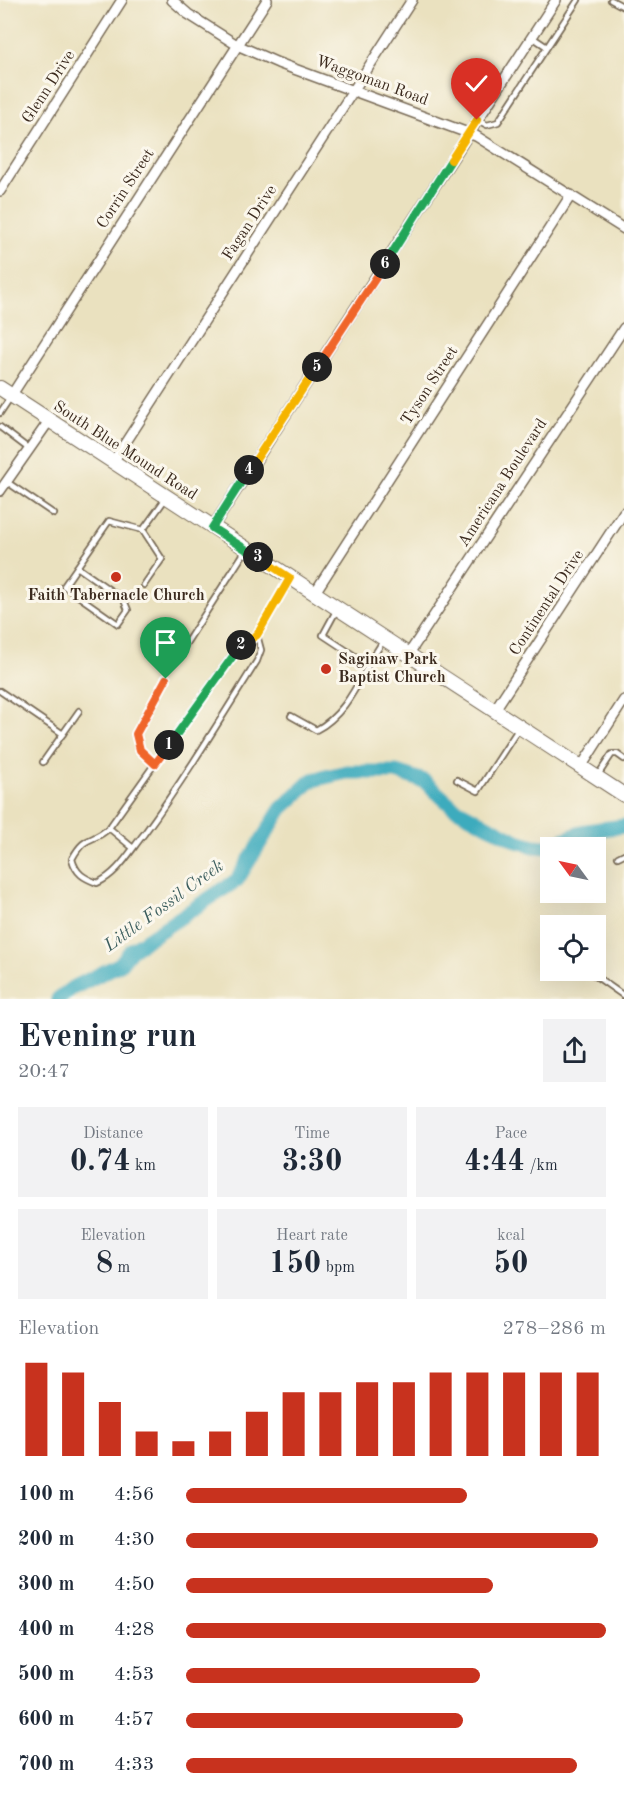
<!DOCTYPE html>
<html lang="en">
<head>
<meta charset="utf-8">
<style>
  body { margin:0; font-family:"Old Standard TT",serif; background:#f2f2f3; color:#1f2937; height:100vh; display:flex; flex-direction:column; font-size:22px; white-space:nowrap }
  * { box-sizing:border-box; margin:0 }
  p { font-size:20px; color:#747a83 }
  .icon { flex:none; width:33px; height:33px; fill:none; stroke:currentColor; stroke-width:2; stroke-linecap:round; stroke-linejoin:round }
  .map { position:relative; height:999px; overflow:hidden }
  .panel { display:flex; flex-direction:column; background:#fff; flex:1 }
  .panel>* { flex:none }
  .needle { width:39px; rotate:303deg }
  .buttons { position:absolute; left:540px; top:837px; display:grid; gap:12px }
  .buttons a { display:grid; place-items:center; width:66px; height:66px; border-radius:0px; background:#fff; box-shadow:0 6px 24px #0002; font-size:30px }
  .pin { position:absolute; display:grid; place-items:center; width:51px; height:51px; color:#fff; margin:-62px -26px; border-radius:50% 50% 50% 0; rotate:-45deg; box-shadow:0 0 6px #0007 }
  .pin .icon { rotate:45deg }
  .km { position:absolute; width:30px; height:30px; margin:-15px; border-radius:50%; background:#222; color:#fff; font-size:16px; line-height:30px; text-align:center }
  .round { display:grid; place-items:center; flex:none; width:63px; height:63px; border-radius:0px; background:#f2f2f3 }
  .overview { display:flex; align-items:center; justify-content:space-between; height:102px; padding:0 18px }
  h1 { font-size:33px; font-weight:600; line-height:45px }
  .stats { display:grid; grid-template-columns:repeat(3,1fr); gap:9px; height:102px; padding:6px 18px }
  .stats div { display:grid; align-content:center; border-radius:0px; background:#f2f2f3; text-align:center }
  .stats b { font-size:30px; font-weight:600 }
  .stats small { font-size:16px; font-weight:400 }
  .stats p { font-size:16px }
  .chart { height:168px; padding:12px 18px }
  .chart p { display:flex; justify-content:space-between }
  .chart svg { width:100%; height:108px; margin-top:6px; stroke:#c8321e; stroke-width:6 }
  ul { padding:0 18px; list-style:none; font-size:20px }
  li { display:grid; grid-template-columns:96px 72px 1fr; align-items:center; height:45px }
  li i { height:15px; border-radius:8px; background:#c8321e }
  .map>svg:first-child { display:block }
</style>
</head>
<body>
<div class="map">
<svg width="624" height="999" viewBox="0 0 624 999">
  <rect width="100%" height="100%" fill="#fbf7ec"/>
  <filter id="ink" filterUnits="userSpaceOnUse"><feTurbulence type="fractalNoise" baseFrequency=".0167" numOctaves="2"/><feDisplacementMap in="SourceGraphic" scale="12" xChannelSelector="R" yChannelSelector="G"/><feConvolveMatrix kernelMatrix="1 2 1 2 8 2 1 2 1" color-interpolation-filters="sRGB"/></filter>
  <filter id="wash" filterUnits="userSpaceOnUse"><feTurbulence type="fractalNoise" baseFrequency=".008" numOctaves="4" result="noise"/><feDisplacementMap in="SourceGraphic" scale="24" xChannelSelector="R" yChannelSelector="G"/><feGaussianBlur stdDeviation="1.35" result="paint"/><feColorMatrix in="noise" values="0 0 0 0 0 0 0 0 0 0 0 0 0 0 0 0 0 1.4 0 .05"/><feComposite in="paint" operator="in"/></filter>
  <g filter="url(#wash)">
    <rect width="100%" height="100%" fill="#eae1bf"/>
    <g fill="none" stroke-linecap="round" stroke-linejoin="round">
      <path stroke="#3eabbd" stroke-width="15" d="M58,999L71,989L120,964L131,950L237,880L281,809L312,780L347,772H396L424,781L453,807L517,841L534,846L545,847L586,831L624,826"/>
    </g>
  </g>
  <g filter="url(#ink)">
    <g fill="none" stroke-linecap="round" stroke-linejoin="round">
      <g stroke="#786a56" stroke-width="8">
        <path id="lane" d="M611,0L624,7
          M532,37L547,47
          M477,120L487,125L498,122L578,0
          M0,413L10,398
          M0,427L29,449
          M7,482L54,514
          M143,530L166,498
          M77,567L124,600L128,610L118,624L64,586L109,521L143,530L162,559L144,585
          M336,611L323,635L367,664
          M257,635L261,650L257,661C220,720 185,778 144,834C130,851 118,874 97,883C84,878 76,874 72,859C86,833 92,844 109,828L235,651L244,640L257,635L290,578
          M176,659L246,550
          M0,691L63,734
          M291,716L316,730C351,712 362,670 384,640
          M43,762L79,711
          M155,764L140,749L136,734L166,679
          M598,775L612,754H617L624,759
          M457,780L478,791L519,728
          M109,828L133,848
          M618,857L624,854
          M545,942L550,946
          M587,970L624,996"/>
      </g>
      <g stroke="#786a56" stroke-width="12">
        <path id="street" d="M172,0L188,14L237,45L278,63L476,136L624,229
          M0,191L122,0
          M11,396L267,0
          M113,462L412,0
          M0,491L49,421
          M212,528L556,0
          M314,594L571,195
          M408,655L624,328
          M494,711L624,512
          M581,767L624,700"/>
      </g>
      <g stroke="#786a56" stroke-width="16">
        <path id="secondary" d="M0,388L624,795"/>
      </g>
      <use href="#lane" stroke="#fff" stroke-width="4.5"/>
      <use href="#street" stroke="#fff" stroke-width="9"/>
      <use href="#secondary" stroke="#fff" stroke-width="14"/>
    </g>
  </g>
  <g fill="none" stroke-linecap="round" stroke-linejoin="round" filter="url(#ink)">
    <g stroke="#fff" stroke-width="12">
      <path id="split-1" d="M166,679L136,734L140,750L155,764L169,745"/>
    </g>
    <g stroke="#fff" stroke-width="12">
      <path id="split-2" d="M169,745L241,645"/>
    </g>
    <g stroke="#fff" stroke-width="12">
      <path id="split-3" d="M241,645L257,635L290,578L258,557"/>
    </g>
    <g stroke="#fff" stroke-width="12">
      <path id="split-4" d="M249,470L212,528L258,557"/>
    </g>
    <g stroke="#fff" stroke-width="12">
      <path id="split-5" d="M249,470L317,367"/>
    </g>
    <g stroke="#fff" stroke-width="12">
      <path id="split-6" d="M317,367L385,264"/>
    </g>
    <g stroke="#fff" stroke-width="12">
      <path id="split-7" d="M385,264L451,160"/>
    </g>
    <g stroke="#fff" stroke-width="12">
      <path id="split-8" d="M451,160L477,120"/>
    </g>
    <use href="#split-1" stroke="#f0652b" stroke-width="8"/>
    <use href="#split-2" stroke="#22a559" stroke-width="8"/>
    <use href="#split-3" stroke="#f5b400" stroke-width="8"/>
    <use href="#split-4" stroke="#22a559" stroke-width="8"/>
    <use href="#split-5" stroke="#f5b400" stroke-width="8"/>
    <use href="#split-6" stroke="#f0652b" stroke-width="8"/>
    <use href="#split-7" stroke="#22a559" stroke-width="8"/>
    <use href="#split-8" stroke="#f5b400" stroke-width="8"/>
  </g>
  <g fill="#c8321e" stroke="#fbf7ec" stroke-width="2">
    <circle cx="116" cy="577" r="6"/>
    <circle cx="326" cy="669" r="6"/>
  </g>
  <g text-anchor="middle" dominant-baseline="central" stroke-width="6" stroke-linejoin="round" paint-order="stroke">
    <g font-size="16" fill="#3b2a1e" stroke="#fbf7ec">
      <text transform="translate(372 81) rotate(20)">Waggoman Road</text>
      <text transform="translate(49 87) rotate(-57)">Glenn Drive</text>
      <text transform="translate(126 189) rotate(-57)">Corrin Street</text>
      <text transform="translate(250 223) rotate(-57)">Fagan Drive</text>
      <text transform="translate(430 386) rotate(-57)">Tyson Street</text>
      <text transform="translate(125 451) rotate(33)">South Blue Mound Road</text>
      <text transform="translate(503 483) rotate(-57)">Americana Boulevard</text>
      <text transform="translate(547 603) rotate(-57)">Continental Drive</text>
    </g>
    <g font-size="16" font-weight="bold" fill="#3b2a1e" stroke="#fbf7ec">
      <text x="116" y="596">Faith Tabernacle Church</text>
      <text x="338" y="660" text-anchor="start">Saginaw Park<tspan x="338" dy="18">Baptist Church</tspan></text>
    </g>
    <g font-size="18" font-style="italic" fill="#3c5e5e" stroke="#fbf7ec">
      <text transform="translate(164 906) rotate(-36)">Little Fossil Creek</text>
    </g>
  </g>
</svg>
<div class="buttons">
<a><svg class="needle" viewBox="-14 -14 28 28"><path d="M0-13l5 13h-10z" fill="#e53935"/><path d="M0 13l5-13h-10z" fill="#747a83"/></svg></a>
<a><svg class="icon" aria-label="locate" viewBox="0 0 24 24"><circle cx="12" cy="12" r="6"/><path d="M12 2v4M12 18v4M2 12h4M18 12h4"/></svg></a>
</div>
<div class="pin" style="left:166px;top:679px;background:#1e9e55"><svg class="icon" aria-label="arrive" viewBox="0 0 24 24"><path d="M6 21V4h12l-3 4 3 4H6"/></svg></div>
<div class="pin" style="left:477px;top:120px;background:#d93025"><svg class="icon" aria-label="check" viewBox="0 0 24 24"><path d="M5 12l5 5 9-10"/></svg></div>
<b class="km" style="left:169px;top:745px">1</b>
<b class="km" style="left:241px;top:645px">2</b>
<b class="km" style="left:258px;top:557px">3</b>
<b class="km" style="left:249px;top:470px">4</b>
<b class="km" style="left:317px;top:367px">5</b>
<b class="km" style="left:385px;top:264px">6</b>
</div>
<section class="panel">
<div class="overview"><div><h1>Evening run</h1><p>20:47</p></div><a class="round"><svg class="icon" aria-label="share" viewBox="0 0 24 24"><path d="M12 15V3M7 8l5-5 5 5M5 13v7h14v-7"/></svg></a></div>
<div class="stats">
<div><p>Distance</p><b>0.74<small> km</small></b></div>
<div><p>Time</p><b>3:30</b></div>
<div><p>Pace</p><b>4:44<small> /km</small></b></div>
</div>
<div class="stats">
<div><p>Elevation</p><b>8<small> m</small></b></div>
<div><p>Heart rate</p><b>150<small> bpm</small></b></div>
<div><p>kcal</p><b>50</b></div>
</div>
<div class="chart"><p><span>Elevation</span>278–286 m</p>
<svg viewBox="0 0 160 44" preserveAspectRatio="none"><path d="M5 44V6M15 44V10M25 44V22M35 44V34M45 44V38M55 44V34M65 44V26M75 44V18M85 44V18M95 44V14M105 44V14M115 44V10M125 44V10M135 44V10M145 44V10M155 44V10"/></svg>
</div>
<ul>
<li><b>100 m</b>4:56<i style="width:67%"></i></li>
<li><b>200 m</b>4:30<i style="width:98%"></i></li>
<li><b>300 m</b>4:50<i style="width:73%"></i></li>
<li><b>400 m</b>4:28<i style="width:100%"></i></li>
<li><b>500 m</b>4:53<i style="width:70%"></i></li>
<li><b>600 m</b>4:57<i style="width:66%"></i></li>
<li><b>700 m</b>4:33<i style="width:93%"></i></li>
</ul>
</section>
</body>
</html>
